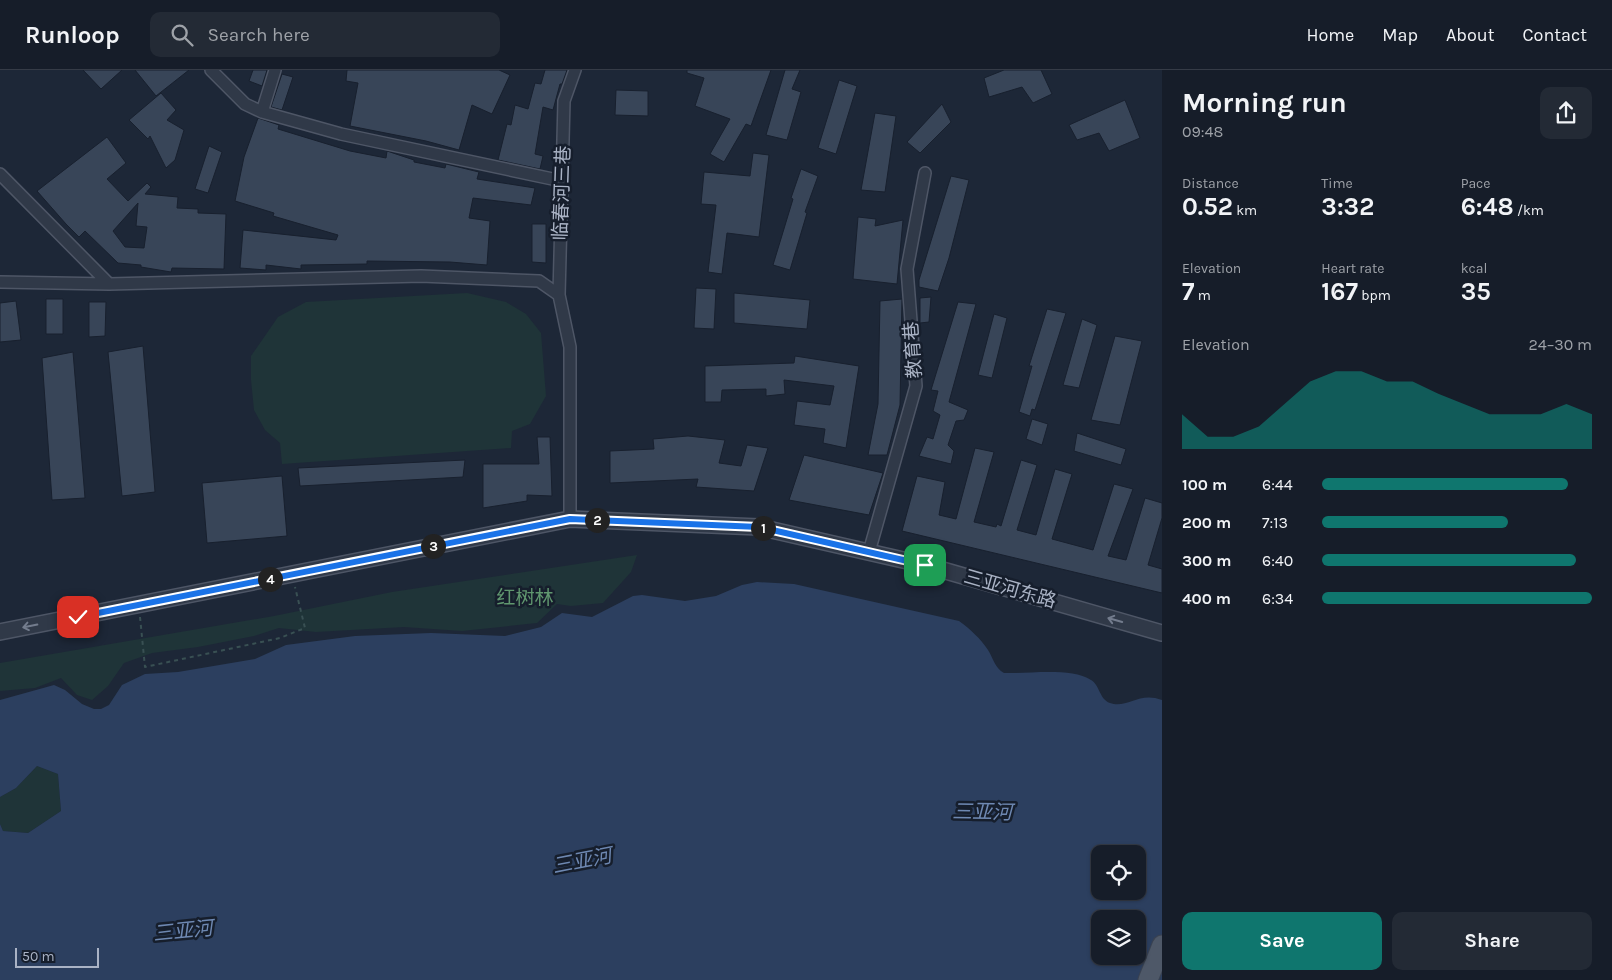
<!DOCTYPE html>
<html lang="en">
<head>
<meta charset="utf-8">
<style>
  body { margin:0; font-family:Karla,"Noto Sans SC",sans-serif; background:#232a35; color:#f1f3f6; height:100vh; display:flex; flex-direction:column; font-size:19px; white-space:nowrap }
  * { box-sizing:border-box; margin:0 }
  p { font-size:16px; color:#9ea2a8 }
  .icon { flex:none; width:28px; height:28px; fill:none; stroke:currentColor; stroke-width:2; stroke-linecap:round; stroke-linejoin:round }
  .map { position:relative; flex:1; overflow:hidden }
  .details { display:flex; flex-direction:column; background:#161d29; width:450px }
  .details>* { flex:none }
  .controls { position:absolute; left:1091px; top:775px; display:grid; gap:10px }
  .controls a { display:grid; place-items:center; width:55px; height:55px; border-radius:10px; background:#161d29; box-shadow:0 1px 4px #0004,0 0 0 1px #353b46; font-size:25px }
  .scale { position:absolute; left:15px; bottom:12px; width:84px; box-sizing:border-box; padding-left:5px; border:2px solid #aab3c5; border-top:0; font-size:14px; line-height:18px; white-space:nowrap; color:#aab3c5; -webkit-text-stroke:4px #161e2c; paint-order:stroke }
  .pin { position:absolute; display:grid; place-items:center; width:42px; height:42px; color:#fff; margin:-21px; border-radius:10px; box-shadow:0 2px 8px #0006 }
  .km { position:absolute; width:25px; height:25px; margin:-12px; border-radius:50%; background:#222; color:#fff; font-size:14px; line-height:25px; text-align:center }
  .round { display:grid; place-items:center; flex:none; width:52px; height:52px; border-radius:10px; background:#232a35 }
  .overview { display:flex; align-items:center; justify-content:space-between; height:85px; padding:0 20px }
  h1 { font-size:28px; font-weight:700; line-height:38px }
  .figures { display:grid; grid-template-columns:repeat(3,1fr); gap:8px; height:85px; padding:5px 20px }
  .figures div { display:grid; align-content:center }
  .figures b { font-size:25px; font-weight:700 }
  .figures small { font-size:14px; font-weight:400 }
  .figures p { font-size:14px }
  .chart { height:140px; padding:10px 20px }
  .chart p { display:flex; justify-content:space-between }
  .chart svg { width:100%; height:90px; margin-top:5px; fill:#0f766e; opacity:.7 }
  .action { display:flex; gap:10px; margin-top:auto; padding:10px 20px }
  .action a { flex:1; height:58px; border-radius:10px; background:#0f766e; color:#fff; font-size:20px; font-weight:700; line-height:58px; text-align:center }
  .action a+a { background:#232a35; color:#f1f3f6 }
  ul { padding:0 20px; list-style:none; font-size:16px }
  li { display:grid; grid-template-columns:80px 60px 1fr; align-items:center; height:38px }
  li i { height:12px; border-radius:6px; background:#0f766e }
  header { display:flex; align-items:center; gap:30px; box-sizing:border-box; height:70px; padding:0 25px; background:#161d29; border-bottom:1px solid #353b46 }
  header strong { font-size:24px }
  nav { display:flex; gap:28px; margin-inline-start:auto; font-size:18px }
  .search { width:350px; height:45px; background:#232a35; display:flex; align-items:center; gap:12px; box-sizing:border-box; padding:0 18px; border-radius:10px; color:#9ea2a8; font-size:19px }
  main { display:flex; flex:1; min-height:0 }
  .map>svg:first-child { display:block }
</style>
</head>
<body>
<header>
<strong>Runloop</strong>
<div class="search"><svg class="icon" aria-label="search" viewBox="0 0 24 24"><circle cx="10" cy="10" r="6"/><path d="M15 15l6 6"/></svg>Search here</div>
<nav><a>Home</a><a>Map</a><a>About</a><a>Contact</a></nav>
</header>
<main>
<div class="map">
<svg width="1162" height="910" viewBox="0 0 1162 910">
  <rect width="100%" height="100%" fill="#1d2737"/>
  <path fill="#1f3438" d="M467,223L506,232L526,244L541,263L546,326L530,354L512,361L511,378L282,394L280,373L265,360L254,340L251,310V286L278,247L306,232Z
    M637,485L631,502L603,533L571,536L557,534L537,553L462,561L404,557L316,562L279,558L254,566L198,577L152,583L124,593L108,616L92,630L77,625L61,608L35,618L0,621V593L274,546L392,522Z
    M37,696L58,704L61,741L28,763L3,761L0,754V727L16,718Z"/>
  <path fill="#2c3f5f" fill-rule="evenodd" d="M757,512L794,514L959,551C970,559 981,569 988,580C993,588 995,598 1004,603C1028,604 1071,597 1091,610C1100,615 1099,629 1110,633C1127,639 1139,621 1162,630V910H0V754L3,761L28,763L61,741L58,704L37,696L16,718L0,727V630L54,615L65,620L82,634L94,639H101L109,635L122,615L145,604L178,602L255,589L286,575L355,566L431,563L505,566L541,557L562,543L592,547L633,526L642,525L685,531L716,526L742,515ZM1100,784H1138V821H1100ZM1100,849H1138V886H1100Z"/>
  <path fill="#384558" stroke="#18202e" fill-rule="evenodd" d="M83,0H122L101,19Z
    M135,0H189L156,26Z
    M253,0H267L262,16L249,11Z
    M347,0H499L510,5L492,44L472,35L459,80L426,71L350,56L358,13L346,11Z
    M545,0H567L562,14H560L553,40L543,37L535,84L543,86L540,99L498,90L507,54L511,55L515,35L528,39L535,13L541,14Z
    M687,0H771L751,56L746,54L724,92L710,84L730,49L695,36L704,8L687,3Z
    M785,0H800L792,19L801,22L787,70L766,65Z
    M1004,0H1041L1052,24L1033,33L1022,17L989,27L984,8Z
    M282,4L293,7L282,40L271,37Z
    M839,10L857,16L836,84L818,78Z
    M616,20L648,21V46L615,45Z
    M161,23L176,40L167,50L184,60L175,90L166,98L150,66L148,69L129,50Z
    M1125,30L1140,68L1109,81L1099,63L1077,70L1069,55Z
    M942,34L951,52L920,83L907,72Z
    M875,43L896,46L885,122L861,120Z
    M258,48L279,55L278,59L350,81L386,88L387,81L414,90V92L445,98L446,94L479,102L477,109L535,118L531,135L473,128L469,148L490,151L487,195L450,192L367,191V194L301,195V199L266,195V200L240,198L243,160L336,170L338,165L273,146L274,143L235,131L244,87Z
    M107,67L126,93L107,109L128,131L147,113L151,117L145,124L178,127L177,138L198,139V143L226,144L224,199L172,198L171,202L141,197V195L118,193L85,161L79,167L66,154L37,121ZM138,133L136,156L147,157L144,178L125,177L113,161Z
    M209,76L222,82L208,123L195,119Z
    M753,83L769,85L759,167L727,163L722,204L708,202L716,135L701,134L704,102L750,106Z
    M801,99L818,106L805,142L807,143L790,200L773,195L793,129L791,128Z
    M951,106L969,110L949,188L938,221L919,217V210Z
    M858,147L876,149L875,156L903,150L897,214L853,209Z
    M532,154H546V193L532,192Z
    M696,218L716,219L714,259L694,258Z
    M734,223L810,230L807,259L734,253Z
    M931,227L929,252L920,253V228Z
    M46,229H63V264H46Z
    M902,229L900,335L887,385H868L878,334L880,231Z
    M16,231L21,270L0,272V233Z
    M89,232H106L105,266L89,267Z
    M958,232L976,234L949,332L968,340L964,350L956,351L948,375L954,381L951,394L919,386L927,367L933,369L940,345L933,341L938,321L931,320Z
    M1047,239L1066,243L1035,340L1032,339L1030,346L1019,342L1032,296H1029Z
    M994,244L1007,248L992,308L978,305Z
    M1082,249L1097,255L1079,318L1063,315Z
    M1115,266L1142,271L1120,355L1091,350Z
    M143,276L155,422L122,426L108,282Z
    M73,282L85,428L52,430L42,288Z
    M795,286L859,296L846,378L823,373L825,359L794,355L797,331L830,335L834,316L784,310L785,324L766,326V319L722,320L721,332H705V296L794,293Z
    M1032,349L1048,354L1042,375L1026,369Z
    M1077,363L1126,379L1121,395L1074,381Z
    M688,366L725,370L719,393L741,396L747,375L768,378L754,421L696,417L698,409L610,413V381L654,379L653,369Z
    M537,367H550L552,426L527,425V431L483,438V394H539Z
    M975,378L994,382L974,452L996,457L997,454L1001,456L1021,390L1037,395L1017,460L1036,465L1055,399L1072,404L1052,469L1093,480L1114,414L1133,419L1108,486L1126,490L1145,428L1162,433V448L1148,495L1162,499V523L902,461L917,406L945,412L939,445L956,449Z
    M804,385L883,403L869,445L789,430Z
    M465,390L463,407L300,416L298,398Z
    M282,406L287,466L207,473L202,413Z"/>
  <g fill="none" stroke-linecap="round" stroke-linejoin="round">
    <g stroke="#4e5666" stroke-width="14">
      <path id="minor" d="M211,0L245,34L262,42
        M275,0L262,42L341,64L562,111
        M0,104L109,214
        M0,212L109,214L421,206L539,211L559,225L564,31L575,0
        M559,225L570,277V449
        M869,482L916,316L907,199L925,103"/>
    </g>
    <g stroke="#4e5666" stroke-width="18">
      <path id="tertiary" d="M0,562L570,449L759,457L925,495L1162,563"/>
    </g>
    <g stroke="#3a4251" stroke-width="21">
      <path id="primary" d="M1148,910L1162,875"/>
    </g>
    <path stroke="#395053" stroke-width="2" stroke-dasharray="4 4" stroke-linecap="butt" d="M140,547L145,597L280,568L305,558L295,517"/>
    <use href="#minor" stroke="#303948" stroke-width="11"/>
    <use href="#tertiary" stroke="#303948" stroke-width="15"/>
    <use href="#primary" stroke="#4e5868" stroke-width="19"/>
  </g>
  <defs><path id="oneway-shaft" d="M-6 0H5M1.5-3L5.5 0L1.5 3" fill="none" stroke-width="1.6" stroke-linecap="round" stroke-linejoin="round" transform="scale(1.25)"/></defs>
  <g stroke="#737c8d">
    <use href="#oneway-shaft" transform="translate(1115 550) rotate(-164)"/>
    <use href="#oneway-shaft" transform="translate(30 556) rotate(169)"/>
  </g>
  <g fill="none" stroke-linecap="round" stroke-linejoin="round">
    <g stroke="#fff" stroke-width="10">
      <path id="route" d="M78,547L570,449L759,457L925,495"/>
    </g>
    <use href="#route" stroke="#1a73e8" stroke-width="6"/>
  </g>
  <g text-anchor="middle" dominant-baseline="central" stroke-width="5" stroke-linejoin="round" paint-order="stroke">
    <g font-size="19" fill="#aab3c5" stroke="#161e2c">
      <text transform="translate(562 123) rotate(-88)">临春河三巷</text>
      <text transform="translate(913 280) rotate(-94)">教育巷</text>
      <text transform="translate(1010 519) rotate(16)">三亚河东路</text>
    </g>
    <g font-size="19" fill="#60976f" stroke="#161e2c">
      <text x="525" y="528">红树林</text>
    </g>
    <g font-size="20" font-style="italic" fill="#6e88b2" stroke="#161e2c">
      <text transform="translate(982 742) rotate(1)">三亚河</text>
      <text transform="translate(582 791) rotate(-11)">三亚河</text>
      <text transform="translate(183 861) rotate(-6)">三亚河</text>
    </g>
  </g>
</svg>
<div class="controls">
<a><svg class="icon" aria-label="locate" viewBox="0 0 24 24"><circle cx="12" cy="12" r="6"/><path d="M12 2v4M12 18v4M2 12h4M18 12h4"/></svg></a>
<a><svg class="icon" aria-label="layers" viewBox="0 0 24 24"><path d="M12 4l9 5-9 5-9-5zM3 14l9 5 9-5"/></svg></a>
</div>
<div class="scale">50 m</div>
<div class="pin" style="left:925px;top:495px;background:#1e9e55"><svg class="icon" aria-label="arrive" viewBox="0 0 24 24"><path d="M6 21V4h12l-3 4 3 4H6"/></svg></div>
<div class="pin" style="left:78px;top:547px;background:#d93025"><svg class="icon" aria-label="check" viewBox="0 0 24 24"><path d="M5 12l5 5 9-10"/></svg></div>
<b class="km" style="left:763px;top:458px">1</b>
<b class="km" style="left:597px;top:450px">2</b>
<b class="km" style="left:433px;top:476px">3</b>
<b class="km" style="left:270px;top:509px">4</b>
</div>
<section class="details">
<div class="overview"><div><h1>Morning run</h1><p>09:48</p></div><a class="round"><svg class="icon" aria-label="share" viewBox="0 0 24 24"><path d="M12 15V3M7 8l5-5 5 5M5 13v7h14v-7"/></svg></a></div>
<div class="figures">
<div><p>Distance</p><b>0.52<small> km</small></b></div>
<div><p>Time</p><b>3:32</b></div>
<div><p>Pace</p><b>6:48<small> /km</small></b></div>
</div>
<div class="figures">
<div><p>Elevation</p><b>7<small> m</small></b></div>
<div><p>Heart rate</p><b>167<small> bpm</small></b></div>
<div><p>kcal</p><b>35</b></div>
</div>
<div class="chart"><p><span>Elevation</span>24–30 m</p>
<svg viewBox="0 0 160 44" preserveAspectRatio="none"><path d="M0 44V27L10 38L20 38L30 33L40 22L50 11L60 6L70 6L80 11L90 11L100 17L110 22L120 27L130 27L140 27L150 22L160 27V44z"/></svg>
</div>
<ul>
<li><b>100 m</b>6:44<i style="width:91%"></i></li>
<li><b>200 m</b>7:13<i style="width:69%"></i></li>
<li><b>300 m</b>6:40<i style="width:94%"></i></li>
<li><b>400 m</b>6:34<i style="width:100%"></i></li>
</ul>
<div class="action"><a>Save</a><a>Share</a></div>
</section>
</main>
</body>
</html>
